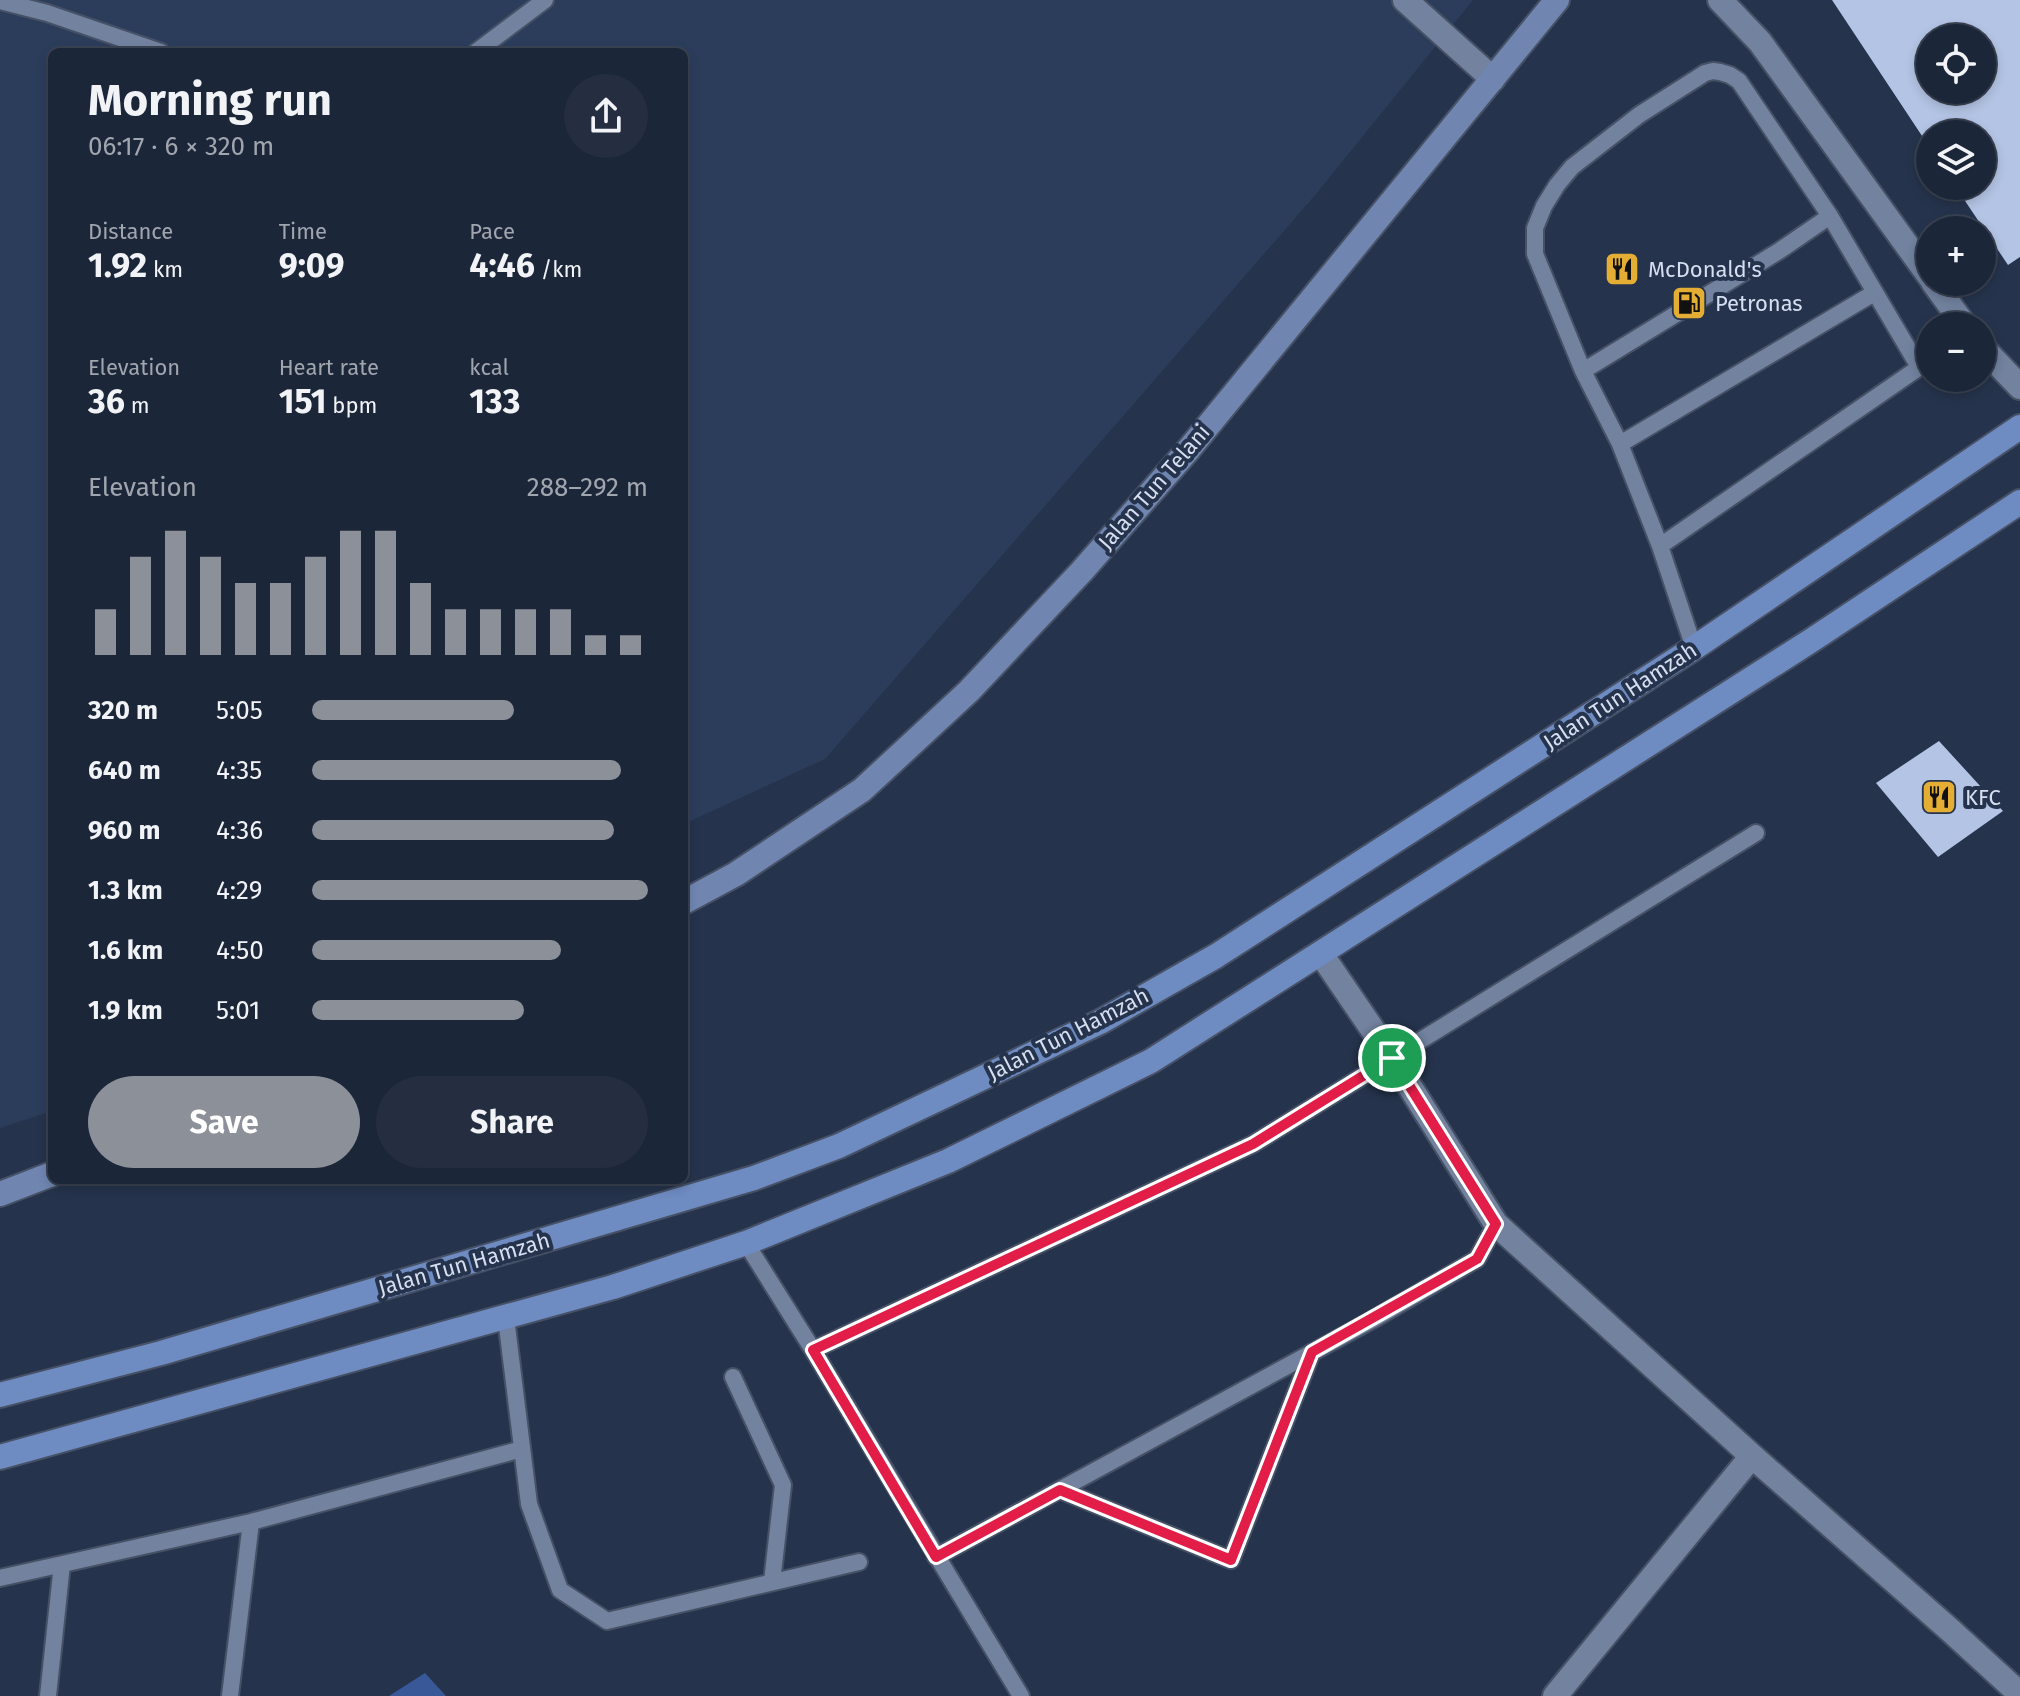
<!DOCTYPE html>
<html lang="en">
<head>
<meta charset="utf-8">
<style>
  body { margin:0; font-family:"Fira Sans",sans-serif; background:#252e41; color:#f1f3f6; height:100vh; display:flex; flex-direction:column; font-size:30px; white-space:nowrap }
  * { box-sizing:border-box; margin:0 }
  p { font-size:26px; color:#a0a5ae }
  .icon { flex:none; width:44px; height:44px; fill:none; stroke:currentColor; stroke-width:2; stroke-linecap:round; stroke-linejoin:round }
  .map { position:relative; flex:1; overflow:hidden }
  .details { position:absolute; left:48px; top:48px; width:640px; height:1136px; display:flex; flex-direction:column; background:#1c2639; border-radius:12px; box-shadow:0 4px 12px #0003,0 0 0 2px #3a4353 }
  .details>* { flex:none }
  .buttons { position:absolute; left:1916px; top:24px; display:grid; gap:16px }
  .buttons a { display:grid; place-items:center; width:80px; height:80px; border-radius:50%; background:#1c2639; box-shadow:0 4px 12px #0003,0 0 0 2px #3a4353; font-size:40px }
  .pin { position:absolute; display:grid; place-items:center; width:68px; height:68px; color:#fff; margin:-34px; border:4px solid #fff; border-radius:50%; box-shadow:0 2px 8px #0007 }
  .round { display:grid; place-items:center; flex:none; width:84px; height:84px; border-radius:42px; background:#252e41 }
  .summary { display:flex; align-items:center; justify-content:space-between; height:136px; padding:0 40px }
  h1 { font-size:44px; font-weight:700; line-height:60px }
  .metrics { display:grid; grid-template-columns:repeat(3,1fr); gap:12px; height:136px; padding:8px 40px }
  .metrics div { display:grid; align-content:center }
  .metrics b { font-size:34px; font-weight:700 }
  .metrics small { font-size:22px; font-weight:400 }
  .metrics p { font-size:22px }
  .chart { height:224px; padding:16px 40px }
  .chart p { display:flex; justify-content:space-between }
  .chart svg { width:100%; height:144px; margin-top:8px; stroke:#8c9099; stroke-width:6 }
  .button { display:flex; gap:16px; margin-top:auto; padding:16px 40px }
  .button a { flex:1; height:92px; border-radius:48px; background:#8c9099; color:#fff; font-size:32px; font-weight:700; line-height:92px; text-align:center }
  .button a+a { background:#252e41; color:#f1f3f6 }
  ul { padding:0 40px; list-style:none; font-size:26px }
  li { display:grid; grid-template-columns:128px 96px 1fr; align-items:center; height:60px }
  li i { height:20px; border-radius:10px; background:#8c9099 }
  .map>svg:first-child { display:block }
</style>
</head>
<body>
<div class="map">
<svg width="2020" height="1696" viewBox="0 0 2020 1696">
  <rect width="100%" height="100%" fill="#25334c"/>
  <path fill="#2c3d5c" d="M0,0H1473L1316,194L825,759L684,824V52H52V1111L0,1128Z"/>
  <path fill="#385898" d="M425,1673L446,1696H389Z"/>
  <path fill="#b3c4e4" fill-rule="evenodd" d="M1832,0H2020V257L2008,265L1955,186H1982V134H1930V148ZM1930,38H1982V90H1930Z
    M1939,741L2003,811L1938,857L1876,783Z"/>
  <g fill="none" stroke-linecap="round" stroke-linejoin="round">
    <g stroke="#465166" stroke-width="20">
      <path id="lane" d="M0,1L47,13L161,52
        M476,52L545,0
        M1583,371L1779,251L1830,216L1919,367
        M1620,444L1874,293
        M1660,546L1620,444L1583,371L1535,254V228L1544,206L1557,185L1572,167L1639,115L1705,73L1713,71L1720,72L1730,75L1739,81L1830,216
        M1694,648L1660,546L1930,360
        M746,1243L813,1350L1021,1696
        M506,1318L529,1504L560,1590L607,1621L859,1562
        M813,1350L1253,1144L1756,833
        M733,1377L783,1485L772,1582
        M1060,1490L1231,1560L1312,1352
        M936,1557L1372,1320L1477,1259L1496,1224
        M0,1578L251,1522L522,1449
        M48,1696L62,1564
        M230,1696L251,1522"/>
    </g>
    <g stroke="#465166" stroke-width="28">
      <path id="street" d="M1405,0L1493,79
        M1720,0L1760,42L1930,277
        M1933,282L1965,326
        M1982,347L2020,387
        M1321,954L1392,1058L1496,1224L1752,1456L1950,1630L2020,1694
        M1555,1696L1752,1456"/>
    </g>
    <g stroke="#465166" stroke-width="28">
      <path id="secondary" d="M684,902L736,874L862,790L969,691L1082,571L1189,449L1557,0
        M0,1194L52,1174"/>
    </g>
    <g stroke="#465166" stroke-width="28">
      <path id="primary" d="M0,1395L161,1353L754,1178L839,1146L1100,1022L1216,956L1694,648L2020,427
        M0,1457L613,1287L746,1243L948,1161L1151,1061L1812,640L2020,502"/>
    </g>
    <use href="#lane" stroke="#72829f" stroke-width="16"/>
    <use href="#street" stroke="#72829f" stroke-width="24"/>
    <use href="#secondary" stroke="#7086b1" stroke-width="24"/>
    <use href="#primary" stroke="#6e8bc2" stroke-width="24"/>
  </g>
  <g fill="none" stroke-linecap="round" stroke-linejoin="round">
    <g stroke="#fff" stroke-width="16">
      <path id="route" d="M1392,1058L1496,1224L1477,1259L1312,1352L1231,1560L1060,1490L936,1557L813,1350L1253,1144Z"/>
    </g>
    <use href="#route" stroke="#e11d48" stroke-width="10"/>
  </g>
  <defs>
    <g id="restaurant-square" transform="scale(1.8)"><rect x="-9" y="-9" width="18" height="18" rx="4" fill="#e4ae35" stroke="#25334c"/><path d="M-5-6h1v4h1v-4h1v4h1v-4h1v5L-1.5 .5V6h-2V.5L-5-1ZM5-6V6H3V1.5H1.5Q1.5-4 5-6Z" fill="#111"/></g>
    <g id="fuel-square" transform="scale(1.8)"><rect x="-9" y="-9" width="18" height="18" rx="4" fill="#e4ae35" stroke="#25334c"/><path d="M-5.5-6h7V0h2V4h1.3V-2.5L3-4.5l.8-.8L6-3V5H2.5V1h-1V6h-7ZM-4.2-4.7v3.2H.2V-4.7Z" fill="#111"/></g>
  </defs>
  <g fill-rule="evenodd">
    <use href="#restaurant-square" x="1622" y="269"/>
    <use href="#fuel-square" x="1689" y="303"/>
    <use href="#restaurant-square" x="1939" y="797"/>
  </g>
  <g text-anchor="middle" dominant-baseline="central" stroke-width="8" stroke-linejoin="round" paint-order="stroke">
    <g font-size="22" fill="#d6dff0" stroke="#25334c" text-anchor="start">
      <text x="1648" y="269">McDonald's</text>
      <text x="1715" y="303">Petronas</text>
      <text x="1965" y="797">KFC</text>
    </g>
    <g font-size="22" fill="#d6dff0" stroke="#25334c">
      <text transform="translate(1154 487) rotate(-49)">Jalan Tun Telani</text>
      <text transform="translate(1620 696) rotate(-33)">Jalan Tun Hamzah</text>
      <text transform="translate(1068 1034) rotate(-27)">Jalan Tun Hamzah</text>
      <text transform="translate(464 1264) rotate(-16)">Jalan Tun Hamzah</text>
    </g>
  </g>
</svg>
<div class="buttons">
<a><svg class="icon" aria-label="locate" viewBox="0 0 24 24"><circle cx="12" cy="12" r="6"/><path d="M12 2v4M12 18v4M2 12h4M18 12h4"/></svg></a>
<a><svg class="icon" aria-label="layers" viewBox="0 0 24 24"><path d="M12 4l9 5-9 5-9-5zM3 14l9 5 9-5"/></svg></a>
<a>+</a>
<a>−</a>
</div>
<div class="pin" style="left:1392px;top:1058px;background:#1e9e55"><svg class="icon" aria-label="arrive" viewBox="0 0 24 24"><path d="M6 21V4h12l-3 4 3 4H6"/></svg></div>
<section class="details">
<div class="summary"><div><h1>Morning run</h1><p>06:17 · 6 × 320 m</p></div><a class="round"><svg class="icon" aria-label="share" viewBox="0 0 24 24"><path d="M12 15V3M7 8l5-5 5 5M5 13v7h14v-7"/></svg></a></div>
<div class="metrics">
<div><p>Distance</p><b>1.92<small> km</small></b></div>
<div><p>Time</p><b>9:09</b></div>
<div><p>Pace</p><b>4:46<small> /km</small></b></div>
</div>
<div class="metrics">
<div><p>Elevation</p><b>36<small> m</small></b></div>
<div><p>Heart rate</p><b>151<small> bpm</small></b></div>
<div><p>kcal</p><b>133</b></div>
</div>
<div class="chart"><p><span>Elevation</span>288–292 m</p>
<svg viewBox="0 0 160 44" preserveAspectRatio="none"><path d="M5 44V30M15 44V14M25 44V6M35 44V14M45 44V22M55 44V22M65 44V14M75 44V6M85 44V6M95 44V22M105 44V30M115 44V30M125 44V30M135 44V30M145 44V38M155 44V38"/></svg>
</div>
<ul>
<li><b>320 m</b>5:05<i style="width:60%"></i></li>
<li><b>640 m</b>4:35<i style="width:92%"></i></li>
<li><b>960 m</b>4:36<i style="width:90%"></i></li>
<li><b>1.3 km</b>4:29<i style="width:100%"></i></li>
<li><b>1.6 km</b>4:50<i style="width:74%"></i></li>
<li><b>1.9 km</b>5:01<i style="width:63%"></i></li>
</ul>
<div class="button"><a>Save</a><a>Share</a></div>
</section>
</div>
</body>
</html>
